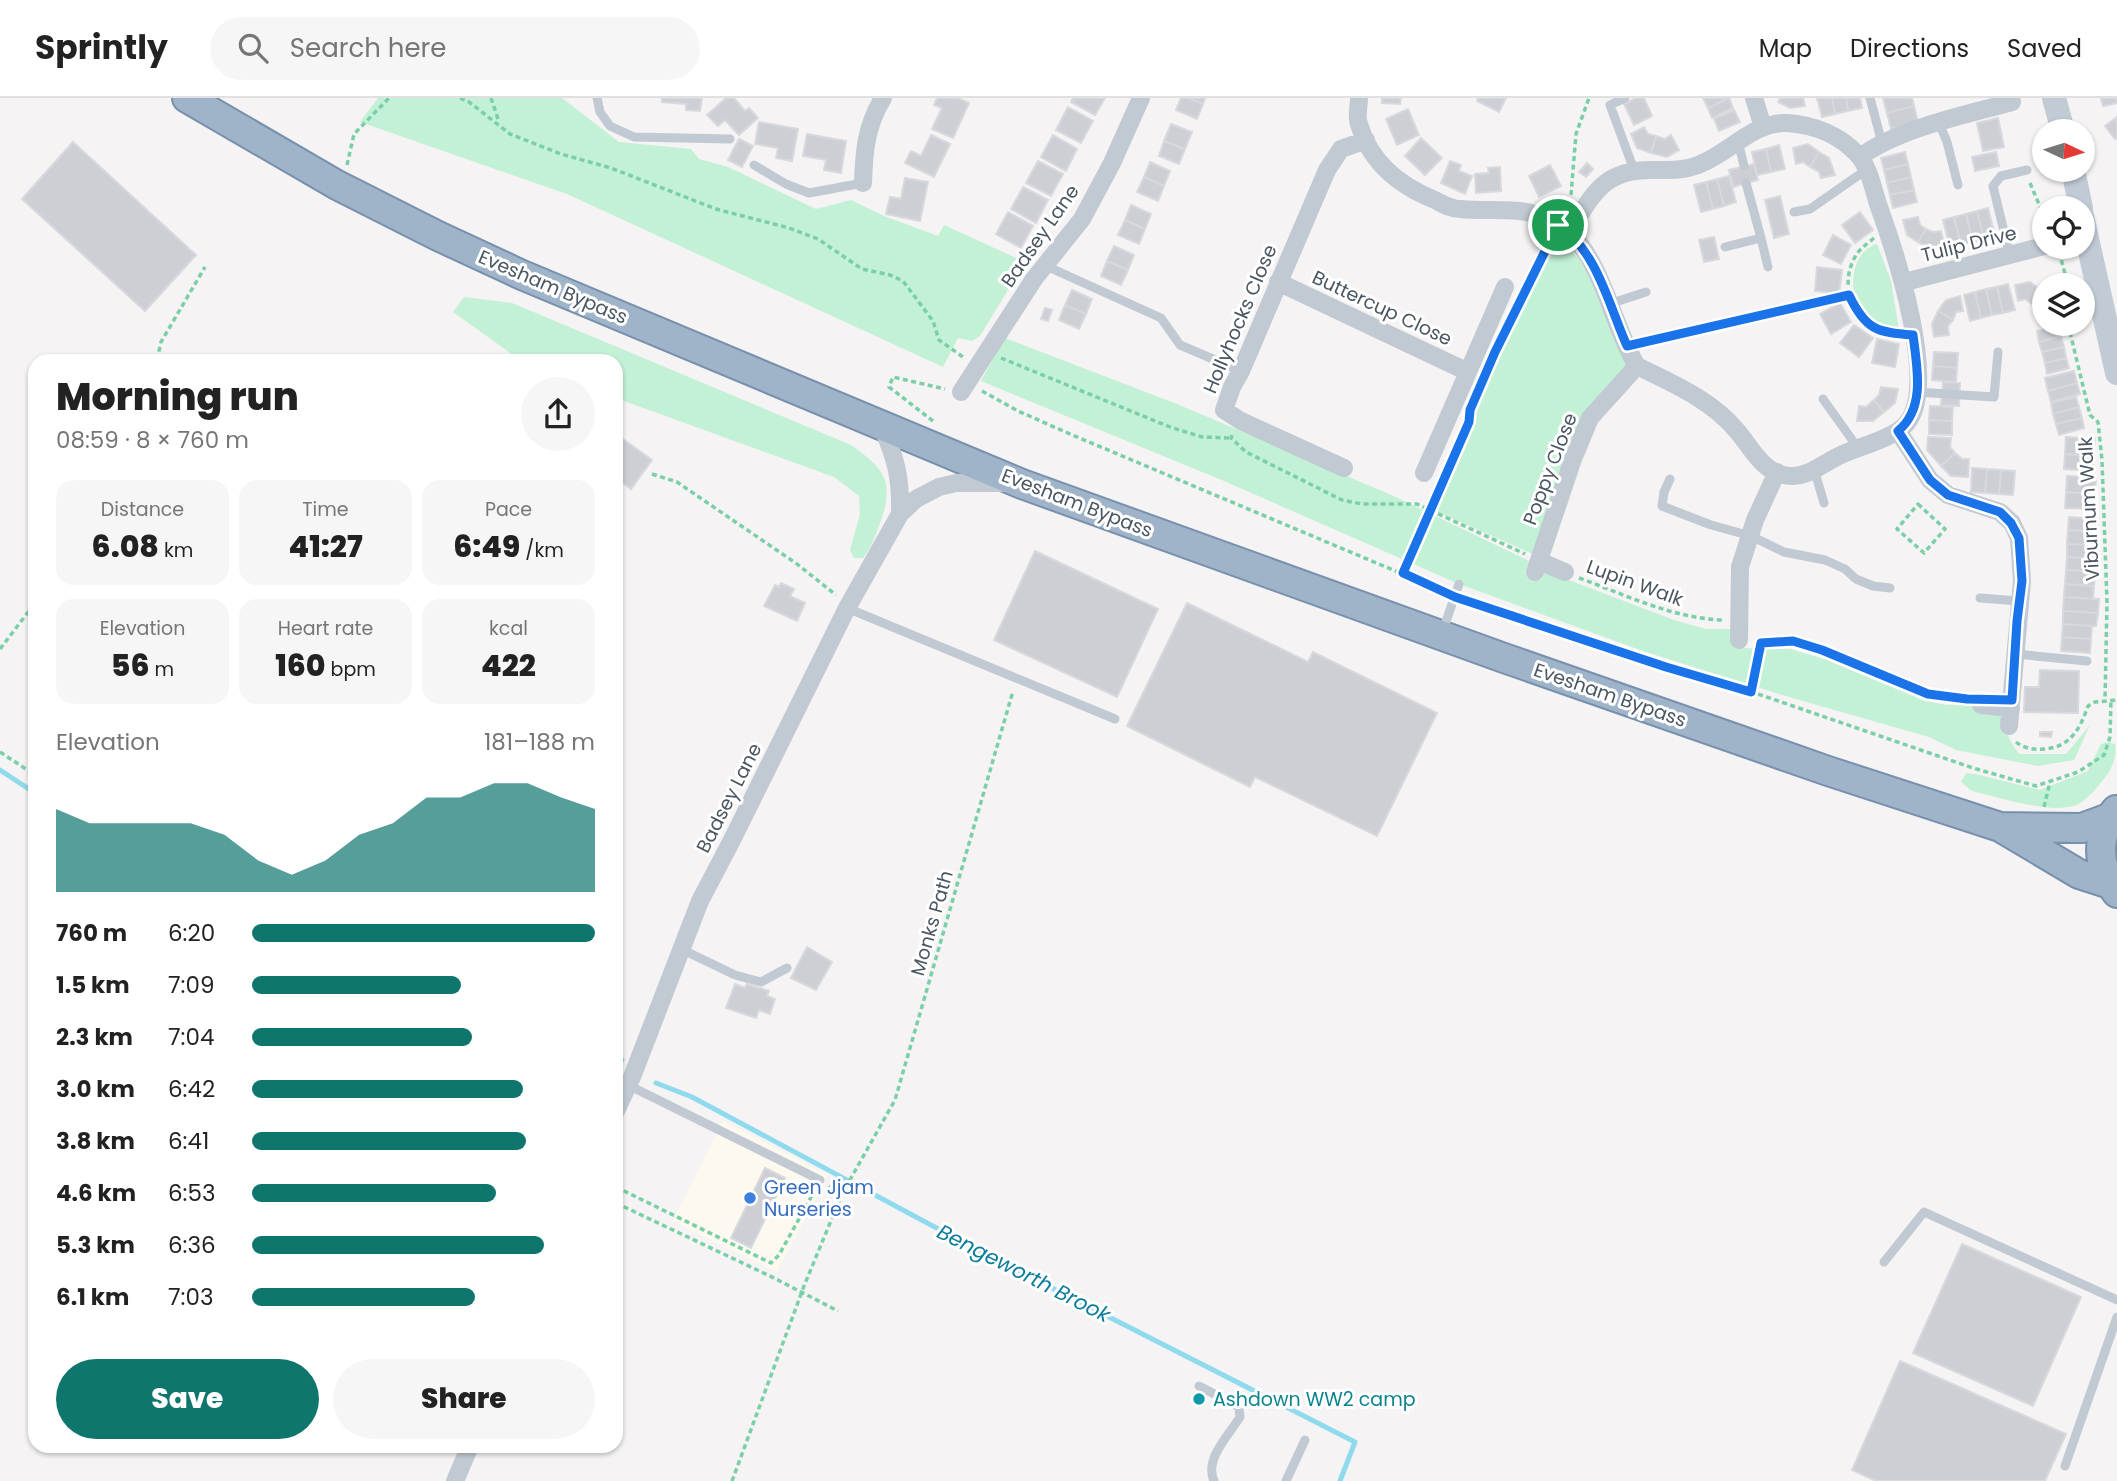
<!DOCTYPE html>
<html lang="en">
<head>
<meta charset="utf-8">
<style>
  body { margin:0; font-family:Poppins,sans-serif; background:#f6f6f6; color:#222; height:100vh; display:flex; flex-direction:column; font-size:26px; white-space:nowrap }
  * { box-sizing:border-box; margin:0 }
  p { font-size:23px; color:#767676 }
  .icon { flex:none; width:38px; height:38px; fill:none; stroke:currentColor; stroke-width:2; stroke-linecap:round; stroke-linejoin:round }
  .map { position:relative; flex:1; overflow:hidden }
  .details { position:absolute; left:28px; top:256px; width:595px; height:1099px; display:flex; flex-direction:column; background:#fff; border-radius:21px; box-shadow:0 2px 5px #0004 }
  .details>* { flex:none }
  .needle { width:46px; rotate:94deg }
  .buttons { position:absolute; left:2032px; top:21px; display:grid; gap:14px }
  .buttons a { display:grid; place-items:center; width:63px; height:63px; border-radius:50%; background:#fff; box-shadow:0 2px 5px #0004; font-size:35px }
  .pin { position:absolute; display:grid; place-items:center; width:60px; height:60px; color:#fff; margin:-30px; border:4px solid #fff; border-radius:50%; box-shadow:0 2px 7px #0007 }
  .round { display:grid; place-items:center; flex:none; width:74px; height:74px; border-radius:37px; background:#f6f6f6 }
  .headline { display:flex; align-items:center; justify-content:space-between; height:119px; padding:0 28px }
  h1 { font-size:38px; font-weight:800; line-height:52px }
  .stats { display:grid; grid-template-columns:repeat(3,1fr); gap:10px; height:119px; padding:7px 28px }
  .stats div { display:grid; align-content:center; border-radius:18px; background:#f6f6f6; text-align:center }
  .stats b { font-size:30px; font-weight:800 }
  .stats small { font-size:19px; font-weight:400 }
  .stats p { font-size:19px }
  .chart { height:196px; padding:14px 28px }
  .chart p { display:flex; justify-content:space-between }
  .chart svg { width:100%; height:126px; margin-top:7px; fill:#0f766e; opacity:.7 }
  .action { display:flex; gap:14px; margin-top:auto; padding:14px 28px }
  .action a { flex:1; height:80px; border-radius:42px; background:#0f766e; color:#fff; font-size:28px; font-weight:800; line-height:80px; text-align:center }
  .action a+a { background:#f6f6f6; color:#222 }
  ul { padding:0 28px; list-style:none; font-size:23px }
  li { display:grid; grid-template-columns:112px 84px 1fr; align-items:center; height:52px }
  li i { height:18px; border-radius:9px; background:#0f766e }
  header { display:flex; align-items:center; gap:42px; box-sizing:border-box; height:98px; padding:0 35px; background:#fff; border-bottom:2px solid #e0e0e0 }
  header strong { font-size:33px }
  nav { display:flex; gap:38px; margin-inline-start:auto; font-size:24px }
  .search { width:490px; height:63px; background:#f6f6f6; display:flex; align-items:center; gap:18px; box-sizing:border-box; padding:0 24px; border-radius:38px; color:#767676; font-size:26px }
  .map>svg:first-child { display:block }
</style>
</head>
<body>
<header>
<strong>Sprintly</strong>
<div class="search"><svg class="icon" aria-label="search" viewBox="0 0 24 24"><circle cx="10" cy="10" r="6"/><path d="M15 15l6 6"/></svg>Search here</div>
<nav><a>Map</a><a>Directions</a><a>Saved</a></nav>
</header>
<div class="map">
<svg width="2117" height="1383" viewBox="0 0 2117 1383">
  <rect width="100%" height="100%" fill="#f5f3f3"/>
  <path fill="#fdf9ef" d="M723,1023L828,1077L777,1174L673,1123Z"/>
  <path fill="#c3f1d5" d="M378,0H562L619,44L691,51L699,61L728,69L816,111L851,102L884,118L938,138L944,127L1025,164L980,238L972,243L958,240L943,269L567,96L360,24Z
    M1557,138L1579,161L1587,175L1627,269L1606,291L1535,457L1431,411L1471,329L1474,313L1497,260Z
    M1877,146L1891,183L1899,232C1886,231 1873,227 1864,217C1847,198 1849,154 1877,146Z
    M464,199L512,205L851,347C885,371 895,384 880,425C875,438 872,449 863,460H854L850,452L860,416L859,398L834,379L616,300V262H520L453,214Z
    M1005,240L1177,306L1396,399L1529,463L1525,475L1541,482L1545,473L1674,522L1706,531H1733L1735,550L1790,551L1824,561L1925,603L1947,607L1977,606L2004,616C2004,633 2009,642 2019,656H2066L2090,627L2074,662L2038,668L1956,652L1929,639L1789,599L1643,553L1459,486L1224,383L981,283Z
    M2108,644L2115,646C2117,657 2113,668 2107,677C2099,687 2091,698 2080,705C2058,719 1998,699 1972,693L1961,684L1966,675L1975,676L2040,692L2088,673L2101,646Z"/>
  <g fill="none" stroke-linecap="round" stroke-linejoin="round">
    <path stroke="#90daee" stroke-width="5" d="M0,672L35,695
      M616,960L622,962
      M656,985L692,999L987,1157L1355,1344L1340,1383"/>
  </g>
  <path fill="#cdcfd5" stroke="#d7d9de" stroke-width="2" d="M662,0H702L700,13L686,12V6L662,4Z
    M726,0H734L745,13L749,10L758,20L739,37L725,22L718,28L707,17Z
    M937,0H958L969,5L953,40L932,31L942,10L934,7Z
    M1073,0H1105L1095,17L1071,4Z
    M1181,0H1189L1203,6L1197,21L1176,12Z
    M1189,0H1205L1203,6Z
    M1382,0H1401L1400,6L1382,5Z
    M1478,0H1506L1499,14L1477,3Z
    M1636,0H1644L1652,18L1634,27L1624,6Z
    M1703,0H1728L1708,10Z
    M1729,0L1733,10L1712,20L1708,10Z
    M1780,0H1803L1805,8L1790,10L1778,4Z
    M1817,0H1832L1835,16L1822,19Z
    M1832,0H1846L1848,13L1835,16Z
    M1846,0H1860L1862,10L1848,13Z
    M1883,0H1912L1914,8L1887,15Z
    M2101,0H2117V5L2103,8Z
    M1914,8L1918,24L1891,31L1887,15Z
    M1068,9L1093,23L1081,45L1056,32Z
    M1408,11L1419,37L1397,47L1386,21Z
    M1734,12L1740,24L1719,33L1714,21Z
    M2117,19V40L2115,41L2105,28Z
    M1998,20L2004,49L1983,53L1977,25Z
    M759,24L798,31L792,63L776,60L778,50L755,46Z
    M1171,26L1192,34L1185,51L1164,43Z
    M1644,29L1648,36L1656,38L1651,55L1637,50L1631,36Z
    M807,36L846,43L841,75L824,72L826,62L803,58Z
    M931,37L950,46L934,79L905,65L911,53L921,58Z
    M1053,37L1077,51L1066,73L1041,59Z
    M1671,37L1679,52L1667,59L1651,55L1656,38L1665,41Z
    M1421,40L1442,60L1425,77L1405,58Z
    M739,41L753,48L742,69L728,62Z
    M1164,43L1185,51L1179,66L1159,58Z
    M73,44L196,157L145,213L22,101Z
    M1808,46L1819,54L1810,69L1803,64L1796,66L1793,50Z
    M1779,47L1785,71L1771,74L1766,51Z
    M1766,51L1771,74L1757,77L1752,54Z
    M1819,54L1829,60L1835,77L1821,80L1819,74L1810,69Z
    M1905,54L1908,66L1884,72L1881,60Z
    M1996,54L1999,68L1975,73L1972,59Z
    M1038,63L1063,76L1051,98L1026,85Z
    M1450,63L1461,67L1459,73L1472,78L1465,96L1441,85Z
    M1150,64L1170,73L1164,88L1144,79Z
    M1587,65L1593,71L1586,79L1579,74Z
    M1754,66L1758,82L1733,89L1729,72Z
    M1908,66L1911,79L1887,85L1884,72Z
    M1550,67L1561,88L1539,99L1529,78Z
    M1500,69L1501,93L1476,95L1475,76L1489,75L1488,70Z
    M1729,78L1736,104L1724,108L1717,81Z
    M1144,79L1164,88L1158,103L1137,94Z
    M1911,79L1914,92L1890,97L1887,85Z
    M905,80L928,84L920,123L886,116L890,99L901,101Z
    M1717,81L1724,108L1713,111L1706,84Z
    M1706,84L1713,111L1701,114L1694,87Z
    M1023,89L1048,102L1036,125L1011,111Z
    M1914,92L1917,104L1893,110L1890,97Z
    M1780,98L1789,136L1774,140L1765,102Z
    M1131,107L1151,116L1145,131L1125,122Z
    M1988,110L1995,138L1984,141L1977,113Z
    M1977,113L1984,141L1973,144L1966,116Z
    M1008,114L1033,128L1021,150L996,136Z
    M1860,114L1873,132L1855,145L1842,127Z
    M1966,116L1973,144L1961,147L1954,119Z
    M1918,119L1920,127L1926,131L1918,144L1907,137L1903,122Z
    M1954,119L1961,147L1950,150L1943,122Z
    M1125,122L1145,131L1139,146L1118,137Z
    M1926,131L1933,134L1941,133L1945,149L1930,151L1918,144Z
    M1833,137L1851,147L1841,166L1823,157Z
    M1714,139L1719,161L1704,164L1699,142Z
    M1114,148L1134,157L1128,172L1107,163Z
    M1107,163L1128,172L1121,187L1101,178Z
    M1817,169L1842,172L1839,196L1815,193Z
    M2030,184L2041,192L2032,206L2025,201L2018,203L2015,187Z
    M2008,186L2015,212L2003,215L1997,189Z
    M1997,189L2003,215L1992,217L1986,191Z
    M1986,191L1992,217L1981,220L1975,194Z
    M1072,192L1092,201L1086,216L1065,207Z
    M2041,192L2044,193L2043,217L2041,211L2032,206Z
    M1975,194L1981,220L1970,223L1964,197Z
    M1960,198L1963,213L1956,214L1953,222L1938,213L1946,202Z
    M1840,205L1851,224L1831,236L1820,216Z
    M1065,207L1086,216L1079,231L1059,222Z
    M1045,210L1052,212L1048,223L1041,221Z
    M1938,213L1953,222L1948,228L1949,237L1934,239L1932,226Z
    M1854,227L1873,240L1859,259L1840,245Z
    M2059,228L2061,238L2039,244L2037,233Z
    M2061,238L2064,249L2042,254L2039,244Z
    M1877,241L1899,246L1895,269L1872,265Z
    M2064,249L2066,260L2045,265L2042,254Z
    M1934,254L1958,255L1957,270L1933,268Z
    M2066,260L2069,270L2047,276L2045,265Z
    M1933,268L1957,270L1956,284L1932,282Z
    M2074,273L2077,285L2048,293L2045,280Z
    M1943,284L1960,285L1959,308L1941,307Z
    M2077,285L2080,296L2051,304L2048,293Z
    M1881,289L1898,291L1895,305L1884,314L1874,302L1879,297Z
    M2076,299L2079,309L2053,316L2051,305Z
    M1874,302L1884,314L1873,323H1857L1859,308L1866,309Z
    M1930,308L1953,309L1952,323L1929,322Z
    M2079,309L2082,320L2056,326L2053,316Z
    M2082,320L2084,330L2059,337L2056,326Z
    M1929,322L1952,323V337L1929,336Z
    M616,336L652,362L631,391L616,380Z
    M1928,339L1951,340L1950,349L1955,355L1941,368L1927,352Z
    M2066,339L2095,341L2093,358L2065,356Z
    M1955,355L1962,361H1969L1968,379L1951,378L1941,368Z
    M2065,356L2093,358V373L2064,371Z
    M1972,370L1987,371L1985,395L1971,394Z
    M1987,371L2001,372L1999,396L1985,395Z
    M2001,372L2015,373L2013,397L1999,396Z
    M2067,378L2096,379L2095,396L2066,394Z
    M2066,394L2095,396L2094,411L2065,410Z
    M2069,419L2098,421V434L2068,432Z
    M2068,432L2098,434L2097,447L2067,446Z
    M2067,446L2097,447L2096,461L2067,459Z
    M1035,453L1158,511L1117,599L994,542Z
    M2067,459L2096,461L2095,474L2066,472Z
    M2066,472L2095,474L2094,488L2065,486Z
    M781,485L794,491L790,498L805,505L797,523L764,508L775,487L779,489Z
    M2065,486L2094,488L2093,501L2064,499Z
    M2064,499L2099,501L2098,515L2063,513Z
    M1187,505L1308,564L1313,554L1437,615L1377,738L1255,679L1250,689L1127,628Z
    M2063,513L2098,515L2096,528L2063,526Z
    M2063,526L2092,528L2091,541L2062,539Z
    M2062,539L2091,541L2090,555L2061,553Z
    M2040,572L2079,573L2078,615L2024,614L2025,589H2039Z
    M2040,634H2052L2051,639L2040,638Z
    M807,849L832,864L816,892L791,880Z
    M735,886L745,890L747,886L769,893L767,898L775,901L770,916L759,912L756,920L726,910Z
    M765,1070L785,1080L751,1150L731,1140Z
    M1962,1146L2081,1199L2033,1308L1913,1255Z
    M1900,1263L2066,1336L2045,1383H1876L1852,1372Z"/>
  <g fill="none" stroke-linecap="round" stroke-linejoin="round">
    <g stroke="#7690ad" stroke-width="32">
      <path id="trunk" d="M187,0L337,87L438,138L522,177L1022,386L1504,560L1828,673L2000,729L2079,776L2110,786
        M2116,712C2095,737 2097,770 2117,795
        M2000,729L2082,730L2109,720"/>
    </g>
    <path stroke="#7ad0a6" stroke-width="3.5" stroke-dasharray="5 3.5" stroke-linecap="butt" d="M460,0L469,4L510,36L561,56L611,70L716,111L789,130L818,141L862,171L890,177L903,183L933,223L939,242L963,259
      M491,0L499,24
      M347,67L354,36L389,0
      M2030,85L2044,118
      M1571,97L1576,36L1589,0
      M1874,140C1867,146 1859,151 1855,159C1836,192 1859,235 1896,236
      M2059,154L2066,179L2065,187
      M1516,210L1550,142
      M2068,226L2090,317L2098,324L2102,362L2107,504L2105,602
      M1643,244L1849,197
      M1001,260L1170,329L1202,339L1230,340
      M157,262L161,244L205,169
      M982,293L1018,313L1070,336L1443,493
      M933,323L889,289L893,279L945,291
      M1232,337L1231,340L1246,354L1342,402L1362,406H1417L1525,456
      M652,376L677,384L797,466L836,497
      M1918,406L1945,431L1924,455L1897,431Z
      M1403,475L1469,324L1470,316
      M1579,480C1626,497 1672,520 1722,522
      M1467,502L1666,569L1726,585L1973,670L2036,688L2078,674L2104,657L2110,639L2111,602
      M1755,544L1793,543L1822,552L1928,596L1968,601
      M0,551L35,505
      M1751,594L1761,545
      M2016,644C2023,650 2034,652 2043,651C2070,650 2080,631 2088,608L2095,604L2117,602
      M0,654L35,677
      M2044,709L2050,684
      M829,1088L842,1096
      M616,1089L771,1165L779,1157L815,1092
      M616,1105L772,1179L838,1213
      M732,1383L804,1188L842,1096L895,1002L1013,593"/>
    <path stroke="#c1cad2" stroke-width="9" d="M597,0L600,14L610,28L634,39L730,41
      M1625,0L1610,7L1634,72
      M1870,0L1882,45
      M1939,25L1947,44L1958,87
      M1738,43L1744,68
      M754,67L786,86L809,95L863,85
      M1794,114L1810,111L1866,72
      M1761,140L1768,169
      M1725,149L1761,140L1746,85
      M2010,158L1993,88L2001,78L2027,72
      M1044,167L1161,220L1180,247L1241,273
      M1609,206L1646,194
      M1916,294L1994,299L1998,254
      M1823,301L1858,350
      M1814,371L1824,405
      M1670,381L1664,394L1662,408L1711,427L1751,438L1784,454L1825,462L1845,471L1856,481L1873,488L1890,490
      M1980,500L2019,503
      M847,510L1115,621
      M1442,535L1459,486
      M2015,556L2087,563
      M681,851L735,877L761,884L787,870
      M628,987L820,1082
      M1884,1164L1924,1114L2117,1202
      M1199,1288L1239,1309L1240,1319C1229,1337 1204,1361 1214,1383
      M2065,1368L2117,1219
      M1286,1383L1305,1342"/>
    <path stroke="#c1cad2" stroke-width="18" d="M1359,0C1359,8 1356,19 1359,26C1370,64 1400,88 1435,102C1443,106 1451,111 1460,111C1502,115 1529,104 1566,132C1602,160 1613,230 1637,268C1672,285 1712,302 1738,334C1753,352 1764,378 1793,378C1810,378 1825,364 1841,357C1858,349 1895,340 1907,325C1939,285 1894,150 1878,106C1873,90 1869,69 1858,57C1840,37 1814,27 1788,25C1753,23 1729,56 1698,67C1683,73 1668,72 1651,72C1602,72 1593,97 1569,134
      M1754,0L1763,29
      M1860,59C1900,30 1965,17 2012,4
      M863,85C864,53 866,28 883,0
      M1278,184L1468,274
      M1905,184L2044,148
      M961,294L1034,181L1082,121L1112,65L1141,0
      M882,328C896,362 901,379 900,416
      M1898,333L1930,382L1948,397L2000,414L2012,425L2019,440L2022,483L2009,628
      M1344,370L1241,323L1224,312L1232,289L1241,273L1327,72L1341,51L1366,42
      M1424,375L1505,189
      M1539,463L1565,474
      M1535,474L1573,361L1590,320L1637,268
      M1739,542L1740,469L1755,422L1777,374
      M1981,607L2011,610
      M616,1013L632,979L700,803L732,742L847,510L900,416L916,401L939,389L956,385H1005
      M455,1383L470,1348"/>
    <path stroke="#c1cbd6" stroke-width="24" d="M2054,0L2063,33
      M2073,72L2081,110
      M2082,118L2117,275"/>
    <use href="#trunk" stroke="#9fb4c9" stroke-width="28"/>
  </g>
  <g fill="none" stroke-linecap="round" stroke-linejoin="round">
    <g stroke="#fff" stroke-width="14">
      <path id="route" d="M1558,127C1597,152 1609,208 1627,248L1849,197C1865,231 1877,235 1913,237C1917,269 1926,310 1898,333L1930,382L1948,397L2000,414L2011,425L2019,440L2022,483L2017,523L2012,602L1967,601L1928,596L1822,552L1793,543L1761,545L1751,594L1666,569L1455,499L1403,475L1469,324L1470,312L1495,254Z"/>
    </g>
    <use href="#route" stroke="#1a73e8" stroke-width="9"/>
  </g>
  <circle fill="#3f7fe0" stroke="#fff" stroke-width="2.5" cx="750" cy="1100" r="7"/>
  <circle fill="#0f9aa8" stroke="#fff" stroke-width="2.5" cx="1199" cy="1301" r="7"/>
  <g text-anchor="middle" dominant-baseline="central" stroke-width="6" stroke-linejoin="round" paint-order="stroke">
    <g font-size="19" fill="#4a5661" stroke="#fff">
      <text transform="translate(1040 138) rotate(-55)">Badsey Lane</text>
      <text transform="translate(1969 146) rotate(-14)">Tulip Drive</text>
      <text transform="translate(553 189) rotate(23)">Evesham Bypass</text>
      <text transform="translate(1382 210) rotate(25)">Buttercup Close</text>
      <text transform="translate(1240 221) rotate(-67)">Hollyhocks Close</text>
      <text transform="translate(1550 371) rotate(-69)">Poppy Close</text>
      <text transform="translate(1077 405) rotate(21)">Evesham Bypass</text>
      <text transform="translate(2089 411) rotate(-93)">Viburnum Walk</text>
      <text transform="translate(1635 485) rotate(20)">Lupin Walk</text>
      <text transform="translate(1610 597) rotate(19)">Evesham Bypass</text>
      <text transform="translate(729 700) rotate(-63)">Badsey Lane</text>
      <text transform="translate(932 825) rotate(-74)">Monks Path</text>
    </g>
    <g font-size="19" fill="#366cbe" stroke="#fff" text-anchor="start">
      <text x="764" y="1089">Green Jjam<tspan x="764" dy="22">Nurseries</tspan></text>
    </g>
    <g font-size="19" fill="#0d838f" stroke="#fff" text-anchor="start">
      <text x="1213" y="1301">Ashdown WW2 camp</text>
    </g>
    <g font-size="21" font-style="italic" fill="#0c7c9b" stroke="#fff">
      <text transform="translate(1024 1175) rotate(27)">Bengeworth Brook</text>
    </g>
  </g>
</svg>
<div class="buttons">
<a><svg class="needle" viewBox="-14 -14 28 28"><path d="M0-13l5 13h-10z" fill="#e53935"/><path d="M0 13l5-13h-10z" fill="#767676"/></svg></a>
<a><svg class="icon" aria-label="locate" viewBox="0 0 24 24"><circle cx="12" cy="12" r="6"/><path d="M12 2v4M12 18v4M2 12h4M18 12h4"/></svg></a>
<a><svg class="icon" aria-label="layers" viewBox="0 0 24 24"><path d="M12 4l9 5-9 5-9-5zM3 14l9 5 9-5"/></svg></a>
</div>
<div class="pin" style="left:1558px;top:127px;background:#1e9e55"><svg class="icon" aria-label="arrive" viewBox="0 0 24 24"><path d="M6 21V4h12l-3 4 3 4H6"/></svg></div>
<section class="details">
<div class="headline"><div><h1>Morning run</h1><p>08:59 · 8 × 760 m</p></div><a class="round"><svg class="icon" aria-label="share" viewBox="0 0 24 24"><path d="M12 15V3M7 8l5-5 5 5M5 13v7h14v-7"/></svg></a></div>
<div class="stats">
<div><p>Distance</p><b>6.08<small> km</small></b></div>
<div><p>Time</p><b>41:27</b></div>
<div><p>Pace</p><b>6:49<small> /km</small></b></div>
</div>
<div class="stats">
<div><p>Elevation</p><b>56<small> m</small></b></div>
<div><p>Heart rate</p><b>160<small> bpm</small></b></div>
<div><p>kcal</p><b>422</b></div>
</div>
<div class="chart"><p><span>Elevation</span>181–188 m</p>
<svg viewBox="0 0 160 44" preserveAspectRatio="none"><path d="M0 44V15L10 20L20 20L30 20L40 20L50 24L60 33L70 38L80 33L90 24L100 20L110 11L120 11L130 6L140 6L150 11L160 15V44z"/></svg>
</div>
<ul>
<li><b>760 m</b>6:20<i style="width:100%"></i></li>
<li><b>1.5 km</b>7:09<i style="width:61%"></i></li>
<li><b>2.3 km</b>7:04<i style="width:64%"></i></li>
<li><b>3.0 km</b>6:42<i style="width:79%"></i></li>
<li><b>3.8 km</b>6:41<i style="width:80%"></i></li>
<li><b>4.6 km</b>6:53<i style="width:71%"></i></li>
<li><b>5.3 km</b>6:36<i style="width:85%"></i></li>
<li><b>6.1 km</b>7:03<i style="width:65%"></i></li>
</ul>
<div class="action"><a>Save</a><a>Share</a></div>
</section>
</div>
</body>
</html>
